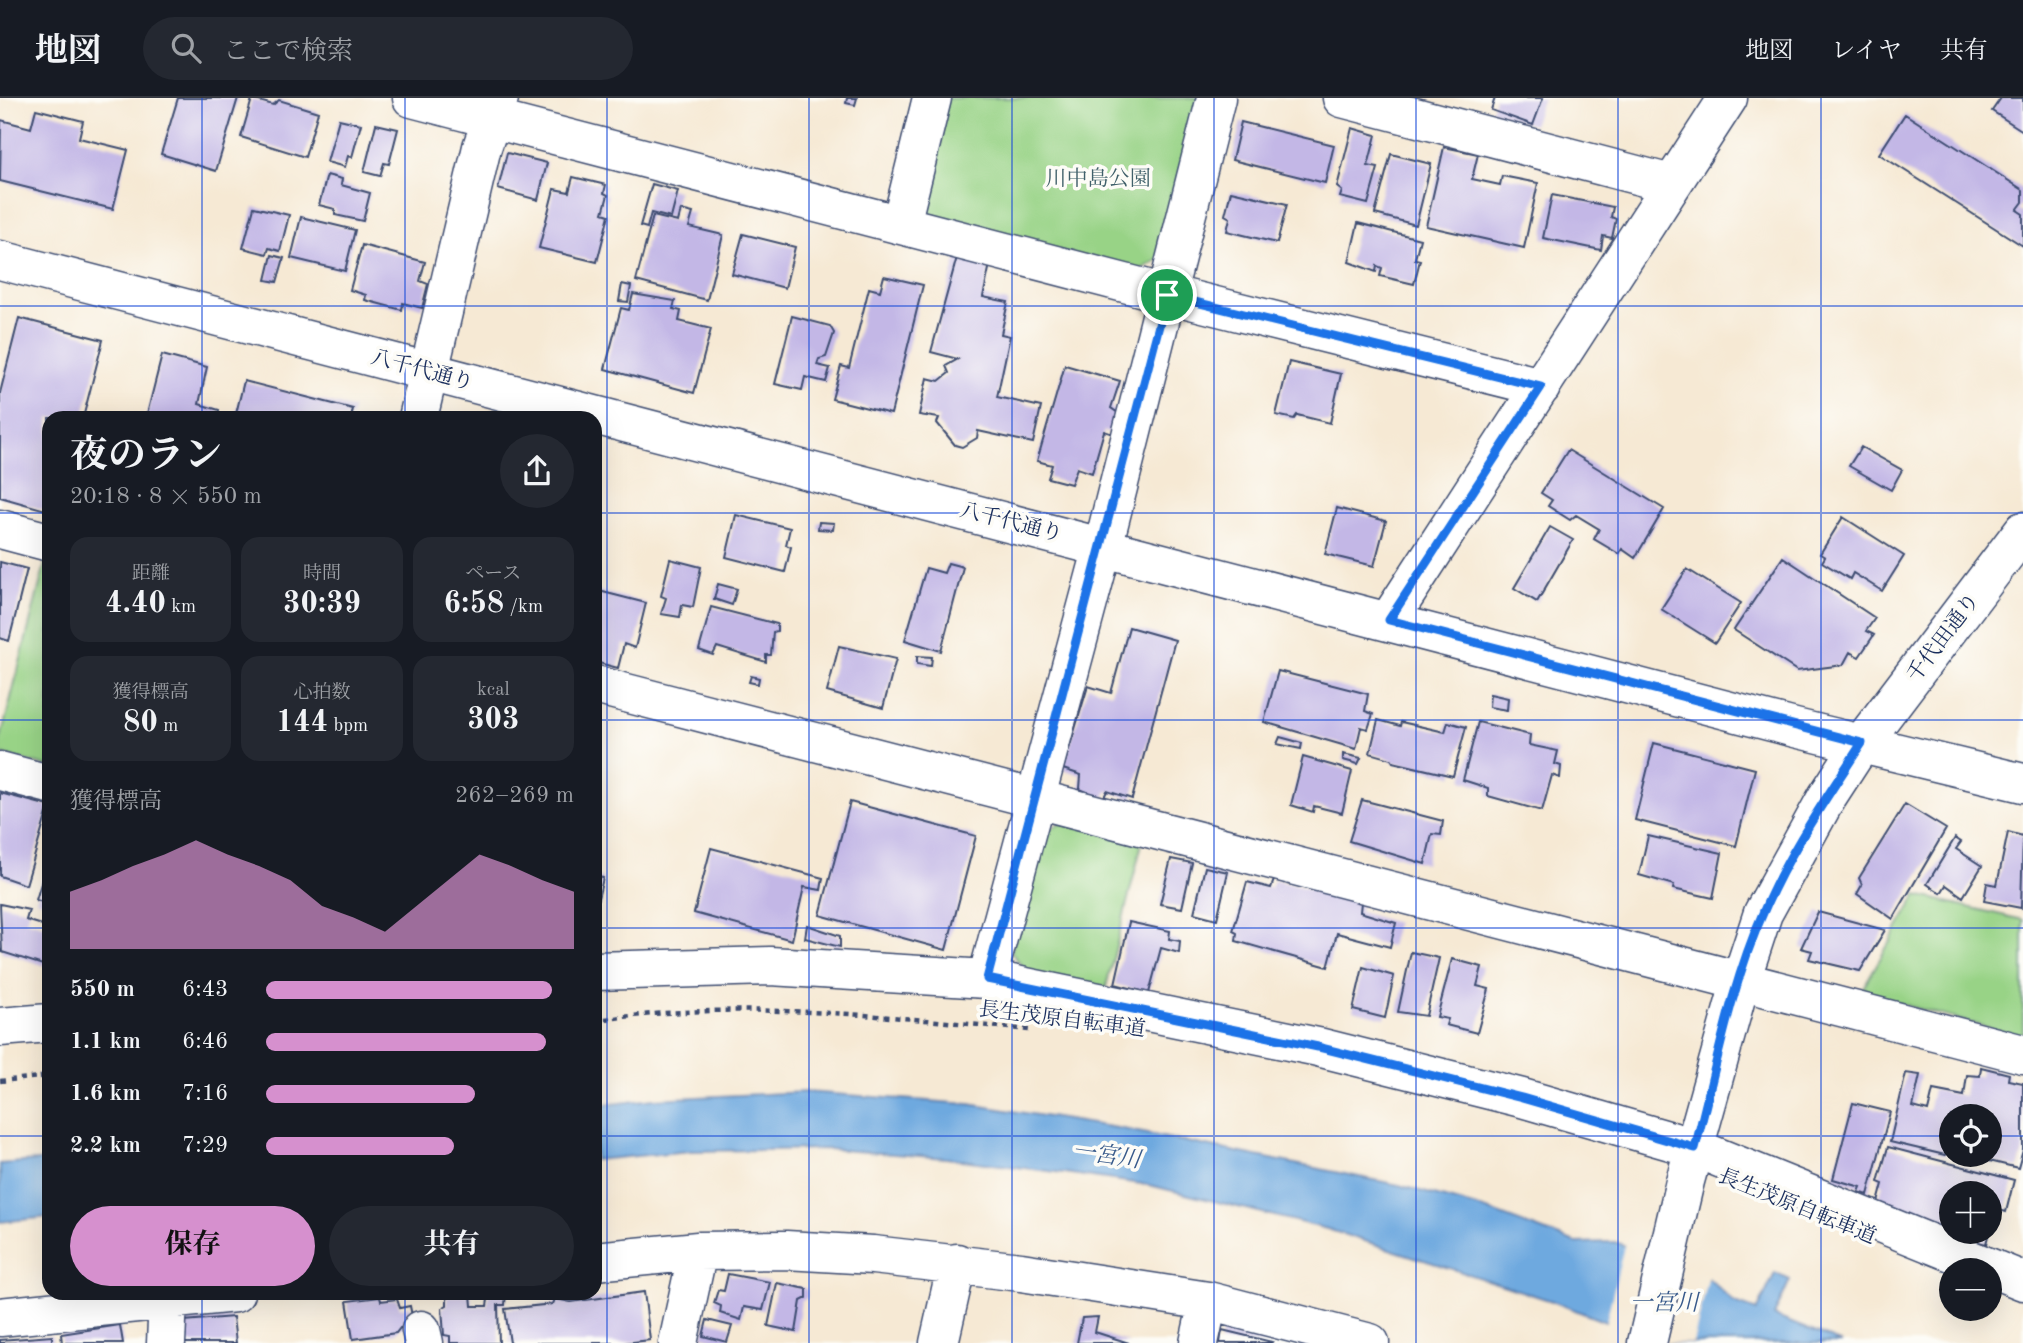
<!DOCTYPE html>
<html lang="ja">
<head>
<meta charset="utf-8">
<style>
  body { margin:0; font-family:"Old Standard TT","Noto Serif JP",serif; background:#242831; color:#f1f3f6; height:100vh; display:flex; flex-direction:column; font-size:26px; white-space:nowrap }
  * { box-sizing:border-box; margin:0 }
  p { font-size:23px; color:#9ea1a6 }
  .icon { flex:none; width:38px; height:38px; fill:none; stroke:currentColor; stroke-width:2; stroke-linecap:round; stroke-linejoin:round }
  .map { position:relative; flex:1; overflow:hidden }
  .details { position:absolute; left:42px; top:313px; width:560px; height:889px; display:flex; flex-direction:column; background:#171b24; border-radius:21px; box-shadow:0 7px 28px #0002 }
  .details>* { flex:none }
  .fabs { position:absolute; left:1939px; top:1006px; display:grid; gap:14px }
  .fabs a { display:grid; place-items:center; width:63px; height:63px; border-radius:50%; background:#171b24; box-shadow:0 7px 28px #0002; font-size:35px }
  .pin { position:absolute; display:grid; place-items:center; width:60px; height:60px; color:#fff; margin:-30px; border:4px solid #fff; border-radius:50%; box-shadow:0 2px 7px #0007 }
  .round { display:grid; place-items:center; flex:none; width:74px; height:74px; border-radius:37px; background:#242831 }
  .head { display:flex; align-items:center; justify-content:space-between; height:119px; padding:0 28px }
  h1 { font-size:38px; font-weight:700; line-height:52px }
  .stats { display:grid; grid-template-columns:repeat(3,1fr); gap:10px; height:119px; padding:7px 28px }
  .stats div { display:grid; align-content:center; border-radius:18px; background:#242831; text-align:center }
  .stats b { font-size:30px; font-weight:700 }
  .stats small { font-size:19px; font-weight:400 }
  .stats p { font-size:19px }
  .chart { height:196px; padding:14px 28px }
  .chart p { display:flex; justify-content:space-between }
  .chart svg { width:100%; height:126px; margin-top:7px; fill:#d690ce; opacity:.7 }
  .primary-button { display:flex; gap:14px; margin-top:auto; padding:14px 28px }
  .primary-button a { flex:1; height:80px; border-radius:42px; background:#d690ce; color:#111; font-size:28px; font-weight:700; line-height:80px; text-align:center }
  .primary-button a+a { background:#242831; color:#f1f3f6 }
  ul { padding:0 28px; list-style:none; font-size:23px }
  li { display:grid; grid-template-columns:112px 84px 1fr; align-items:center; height:52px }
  li i { height:18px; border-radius:9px; background:#d690ce }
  header { display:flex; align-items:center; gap:42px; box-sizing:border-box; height:98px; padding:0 35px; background:#171b24; border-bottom:2px solid #363941 }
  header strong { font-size:33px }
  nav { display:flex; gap:38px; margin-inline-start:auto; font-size:24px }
  .search { width:490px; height:63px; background:#242831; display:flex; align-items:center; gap:18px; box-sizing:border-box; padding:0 24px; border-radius:38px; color:#9ea1a6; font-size:26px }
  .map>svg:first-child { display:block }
</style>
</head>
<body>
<header>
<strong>地図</strong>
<div class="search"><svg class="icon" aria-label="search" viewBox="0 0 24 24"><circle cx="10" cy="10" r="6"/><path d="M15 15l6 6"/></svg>ここで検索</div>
<nav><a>地図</a><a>レイヤ</a><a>共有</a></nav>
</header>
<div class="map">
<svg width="2023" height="1245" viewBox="0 0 2023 1245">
  <rect width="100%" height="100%" fill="#fdfcf7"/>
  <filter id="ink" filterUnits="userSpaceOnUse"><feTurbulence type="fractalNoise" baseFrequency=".0143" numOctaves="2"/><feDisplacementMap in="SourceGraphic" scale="14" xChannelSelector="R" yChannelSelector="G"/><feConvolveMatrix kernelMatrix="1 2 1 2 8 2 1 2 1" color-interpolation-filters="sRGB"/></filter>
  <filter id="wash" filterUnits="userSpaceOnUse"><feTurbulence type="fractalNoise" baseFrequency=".00686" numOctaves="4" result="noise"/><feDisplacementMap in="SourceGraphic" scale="28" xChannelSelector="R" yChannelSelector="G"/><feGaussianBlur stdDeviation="1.57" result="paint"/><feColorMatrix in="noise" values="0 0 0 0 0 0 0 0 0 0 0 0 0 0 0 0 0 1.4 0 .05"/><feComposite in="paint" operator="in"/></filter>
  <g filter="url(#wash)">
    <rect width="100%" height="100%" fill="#f6e9d4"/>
    <path fill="#98d386" stroke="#5a8172" stroke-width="2" d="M944,0H1201L1161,160L1135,175L924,120L917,104Z
      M47,458L49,459V669L0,656V643Z
      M1065,723L1142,745L1105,893L1030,878L1011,854L1040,737Z
      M1917,797L2023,822V939L1860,895Z"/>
    <path fill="#6ea9df" stroke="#446c9e" stroke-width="2" d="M806,994L969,1006L1123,1031L1399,1087L1487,1112L1576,1145L1615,1144L1707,1179L1735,1205L1757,1213L1775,1175L1790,1182L1774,1218L1842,1245H1659L1552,1203L1327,1131L1149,1087L1064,1075L946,1060L828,1051L690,1053L595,1062V1008L654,1001Z
      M49,1062V1119L0,1124V1066Z"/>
    <path fill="#f6e9d4" d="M1625,1144L1709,1177L1693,1245H1650L1605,1228Z"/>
    <g id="blocks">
      <path fill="#c3b7e6" d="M178,0H238L216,73L161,56Z
        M847,0H857L855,7L846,5Z
        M1495,0H1543L1533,27L1491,12Z
        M2001,0H2023V33L1992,13Z
        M252,1L273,7L279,2L318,14L305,59L241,39Z
        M36,11L83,23L79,40L128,52L113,111L0,83L1,22L31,30Z
        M1905,16L2023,92V104L2017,112L2023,116V148L1879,56Z
        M339,21L361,26L352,59L348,58L345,69L327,64Z
        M1241,24L1334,47L1325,85L1232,62Z
        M376,26L398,31L389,66L384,65L380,78L364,74Z
        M1352,30L1376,37L1368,68L1378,70L1368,106L1340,99L1342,93L1337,89Z
        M1444,49L1478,56L1472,81L1500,87L1502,78L1538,85L1524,150L1426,128Z
        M507,55L547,65L538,102L498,91Z
        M1391,56L1431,66L1416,127L1375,116Z
        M327,77L342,81L341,87L370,95L363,123L335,117V111L319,107Z
        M573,79L606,87L604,95L608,97L603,115L609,117L597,164L539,150L554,91L569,94Z
        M652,86L678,93L671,120L651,115L647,130L640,128Z
        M1231,93L1287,106L1277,145L1227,133L1230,120L1225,117Z
        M1552,97L1613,109L1611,119L1616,121L1612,140L1603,138L1601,152L1543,140Z
        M254,109L289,117L280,153L269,150L267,156L243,150Z
        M681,112L693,115L689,129L723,137L707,202L636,183L653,118L678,124Z
        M301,119L355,132L345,173L291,160Z
        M1358,125L1420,141L1415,161L1420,162L1414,186L1380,178L1382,170L1377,168L1376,174L1349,164Z
        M743,136L795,149L785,190L732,176Z
        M362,147L425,164L420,183L428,186L422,210L403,205L402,212L365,202L366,197L350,192Z
        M272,157L284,160L277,184L266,182Z
        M957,159L990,166L983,199L1008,204L1001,236L1010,238L997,299L1041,309L1033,345L978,333L977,340L962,349L955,347L937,325L939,320L919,317L927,280L939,283L949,275L946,268L958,261L931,254Z
        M884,178L923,187L891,316L832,301L841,268L849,270L869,190L880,193Z
        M622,186L631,188L628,204L619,203Z
        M633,196L675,203L673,211L681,213L679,223L711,231L694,295L605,271L621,210L629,212Z
        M792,218L830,228L834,235L826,259L819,261L817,267L830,270L826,284L805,279L802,292L775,286Z
        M19,220L103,242L83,320H49V413L0,399V295Z
        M162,257L207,269L199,306L219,312L218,320H146Z
        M1289,264L1341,276L1330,325L1297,317L1294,321L1276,317Z
        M1065,267L1120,283L1111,310L1118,315L1113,336L1104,333L1092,375L1077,370L1071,386L1048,380L1052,367L1037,363Z
        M244,283L353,311L351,320H235Z
        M1861,349L1902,372L1891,392L1849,368Z
        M1568,352L1664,411L1635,460L1622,451L1619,456L1594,441L1599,431L1576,417L1570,422L1548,408L1552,402L1541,395Z
        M1337,410L1386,423L1374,468L1325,456Z
        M736,417L790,430L786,447L791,449L785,474L726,459Z
        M1843,419L1904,458L1882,493L1853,475L1850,481L1822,464L1825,459L1820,456Z
        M819,424L834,425L833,432L818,431Z
        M1550,429L1573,442L1537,504L1514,490Z
        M1783,459L1875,520L1866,533L1874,537L1859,559L1850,554L1843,567L1797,573L1734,532Z
        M670,461L701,469L693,509L682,507L680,519L661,516L666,500L661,498Z
        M0,464L27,471L9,543L0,540Z
        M948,465L963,469L941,553L905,542L926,470L944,475Z
        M1687,471L1741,505L1715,545L1661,511Z
        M718,486L737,491L732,507L714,501Z
        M595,492L646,505L635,550L624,546L618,570L595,564Z
        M711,509L777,526V533L773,534L771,557H766V564L717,549L713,557L699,552Z
        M1129,529L1175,542L1132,701L1107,693L1103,701L1080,691L1081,677L1063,671L1088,588L1111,595Z
        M839,548L896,561L883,610L827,594Z
        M917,558L932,559L931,568L917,566Z
        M1278,573L1368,596L1365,613L1373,616L1368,631L1361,629L1356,651L1264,624Z
        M751,578L759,580L758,586L749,584Z
        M1490,596L1508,600L1507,612L1489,609Z
        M1378,622L1400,628L1401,624L1445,634L1448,624L1466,629L1453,678L1393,664L1391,661L1370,655Z
        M1478,624L1530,637L1529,647L1558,653L1555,666L1561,668L1560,680L1552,677L1542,713L1488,698V690L1463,682Z
        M1280,639L1302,645L1301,651L1277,646Z
        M1654,645L1755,671L1736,748L1635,722Z
        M1343,656L1361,660L1358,666L1343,662Z
        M1303,659L1352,673L1342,715L1314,708L1313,714L1291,707Z
        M0,695L49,708L26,787L0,778Z
        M1362,702L1443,723L1441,737L1432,736L1425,766L1349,743Z
        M850,704L976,738L946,852L820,817Z
        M1905,706L1946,731L1893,821L1857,796L1862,787L1859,780Z
        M2008,734L2023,738L2021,810L1984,803L1987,785L1997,787Z
        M1648,738L1722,755L1713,800L1673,791L1674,787L1639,777Z
        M1955,740L1961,744L1956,751L1982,768L1963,799L1946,787L1941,795L1927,786Z
        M711,750L823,780L821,792L804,789L792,842L694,815Z
        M49,759V806L36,802Z
        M1171,761L1192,765L1182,810L1160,806Z
        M1205,769L1228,774L1217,821L1194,815Z
        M595,778L603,780L596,809H595Z
        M1274,782L1361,804L1360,814L1396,825L1390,849L1337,835L1328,869L1236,843L1237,835L1233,833L1247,784L1271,790Z
        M0,806L29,812L26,822L49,829V869L2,854Z
        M1818,814L1885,832L1860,873L1809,861L1812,853L1801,850Z
        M1129,824L1170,833L1169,841L1180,843L1179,855L1161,850L1149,895L1115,886Z
        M807,827L840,838V849L805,840Z
        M1411,854L1439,860L1426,918L1398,914Z
        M1452,861L1482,869L1477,888L1489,891L1477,935L1446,927L1448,921L1437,919Z
        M1363,869L1394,878L1385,920L1353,912Z
        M1981,969L2009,976L2008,982L2023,985V1052L2018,1070L1969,1058L1990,1057V1018H1951V1054L1947,1053L1945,1057L1890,1044L1906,975L1920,977L1913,1009L1928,1013L1933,992L1964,998L1967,977L1980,978Z
        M1853,1005L1890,1014L1868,1097L1859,1094L1861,1089L1833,1081Z
        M1888,1049L2014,1082L2006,1114L1990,1109V1096H1951V1134H1989L1986,1146L1935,1133V1126L1876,1112L1883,1086L1878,1084Z
        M728,1176L770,1184L763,1212L744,1209L741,1222L720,1215L721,1208L714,1205L718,1192L724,1193Z
        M777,1185L807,1191V1200L801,1203L796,1234L768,1228Z
        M644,1194L650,1242L624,1245H510L505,1211L553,1206L555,1201L571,1204Z
        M489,1195H506L505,1207H498L499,1245H450V1238L444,1237L442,1210L447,1207V1199L471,1196L472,1208H487Z
        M380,1199L381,1203L397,1201L400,1210L410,1208L414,1228L400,1230L396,1235L353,1241L347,1203Z
        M233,1219L236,1245H185L184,1223Z
        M1098,1219L1095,1234L1129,1245H1077L1082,1220Z
        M707,1222L732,1228L727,1244L703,1238Z
        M120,1227L123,1245H62L61,1236Z
        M1222,1232L1272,1244L1271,1245H1220Z
        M52,1238V1245H0V1242Z"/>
    </g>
  </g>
  <g filter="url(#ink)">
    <use href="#blocks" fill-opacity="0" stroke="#3c4b70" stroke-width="2"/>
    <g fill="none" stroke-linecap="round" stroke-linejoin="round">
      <g stroke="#3c4b70" stroke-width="41">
        <path id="minor" d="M412,0L1167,196L1541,289
          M1342,0L1671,86
          M901,126L932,0
          M0,162L1795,630L2023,685
          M418,320L482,49L499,0
          M0,431L49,444
          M1389,522L1728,0
          M595,587L2023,956
          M0,673L49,686
          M595,873L770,868L987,881L1318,949L1522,1000L1695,1050L2023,1183
          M987,881L1103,449L1216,0
          M0,929L49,925
          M595,1163L698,1153L786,1152L873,1157L1021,1174L1208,1203L1370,1245
          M0,1219L235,1195
          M421,1232L424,1245
          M166,1245L168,1201
          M678,1245L698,1153
          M939,1245L957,1165
          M1199,1245L1208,1203
          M1647,1245L1685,1083L1741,882L1763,815L1827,699L1862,645L2023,433"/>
      </g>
      <path stroke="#3c4b70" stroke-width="4.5" stroke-dasharray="5 5" stroke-linecap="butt" d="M595,922C625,919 655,915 685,914C800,908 916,921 1030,932
        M0,983L49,978"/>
      <use href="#minor" stroke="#fff" stroke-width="38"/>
    </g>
  </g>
  <g fill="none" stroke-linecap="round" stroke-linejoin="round" filter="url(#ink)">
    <g stroke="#fff" stroke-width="14">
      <path id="route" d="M1167,197L1541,289L1389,522L1862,645C1827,699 1788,755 1763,815C1731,887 1715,974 1695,1050L1522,1000L1318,949L987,881Z"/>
    </g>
    <use href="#route" stroke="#1a73e8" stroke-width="9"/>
  </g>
  <path fill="none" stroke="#1d4ed8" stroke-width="2" stroke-opacity="0.55" d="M202,0V320M405,0V320M607,0V1245M809,0V1245M1012,0V1245M1214,0V1245M1416,0V1245M1618,0V1245M1821,0V1245M0,208H2023M0,415H49M595,415H2023M0,622H49M595,622H2023M0,830H49M595,830H2023M0,1038H49M595,1038H1951M1990,1038H2023M202,1195V1245M405,1195V1245"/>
  <g text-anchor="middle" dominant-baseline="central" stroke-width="7" stroke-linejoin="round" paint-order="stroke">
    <g font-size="21" fill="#40606a" stroke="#fdfcf7">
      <text x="1098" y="81">川中島公園</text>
    </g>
    <g font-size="21" fill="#1b2f5e" stroke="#fdfcf7">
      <text transform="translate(422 273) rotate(15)">八千代通り</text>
      <text transform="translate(1011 425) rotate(14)">八千代通り</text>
      <text transform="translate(1944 540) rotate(-53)">千代田通り</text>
      <text transform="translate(1062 922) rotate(7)">長生茂原自転車道</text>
      <text transform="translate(1797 1109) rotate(22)">長生茂原自転車道</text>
    </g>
    <g font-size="23" font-style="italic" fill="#385a8b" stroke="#fdfcf7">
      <text transform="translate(1106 1058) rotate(8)">一宮川</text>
      <text x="1664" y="1205">一宮川</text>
    </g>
  </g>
</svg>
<div class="fabs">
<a><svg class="icon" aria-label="locate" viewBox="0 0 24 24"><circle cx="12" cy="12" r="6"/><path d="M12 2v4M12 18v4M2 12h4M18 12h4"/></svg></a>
<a>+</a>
<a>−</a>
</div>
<div class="pin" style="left:1167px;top:197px;background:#1e9e55"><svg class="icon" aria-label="arrive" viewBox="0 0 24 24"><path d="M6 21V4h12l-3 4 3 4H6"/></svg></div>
<section class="details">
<div class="head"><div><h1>夜のラン</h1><p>20:18 · 8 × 550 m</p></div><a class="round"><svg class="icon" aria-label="share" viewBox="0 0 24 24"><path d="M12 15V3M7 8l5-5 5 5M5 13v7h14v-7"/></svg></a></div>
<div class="stats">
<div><p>距離</p><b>4.40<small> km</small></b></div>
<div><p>時間</p><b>30:39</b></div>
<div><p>ペース</p><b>6:58<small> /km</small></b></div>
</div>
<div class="stats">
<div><p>獲得標高</p><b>80<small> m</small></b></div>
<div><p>心拍数</p><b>144<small> bpm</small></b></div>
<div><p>kcal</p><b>303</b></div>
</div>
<div class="chart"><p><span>獲得標高</span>262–269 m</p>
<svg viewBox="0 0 160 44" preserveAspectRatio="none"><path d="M0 44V24L10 20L20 15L30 11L40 6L50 11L60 15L70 20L80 29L90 33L100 38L110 29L120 20L130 11L140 15L150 20L160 24V44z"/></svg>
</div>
<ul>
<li><b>550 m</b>6:43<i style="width:93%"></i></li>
<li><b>1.1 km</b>6:46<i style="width:91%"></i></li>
<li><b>1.6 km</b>7:16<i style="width:68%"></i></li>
<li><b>2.2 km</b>7:29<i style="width:61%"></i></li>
</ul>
<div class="primary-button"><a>保存</a><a>共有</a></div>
</section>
</div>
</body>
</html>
